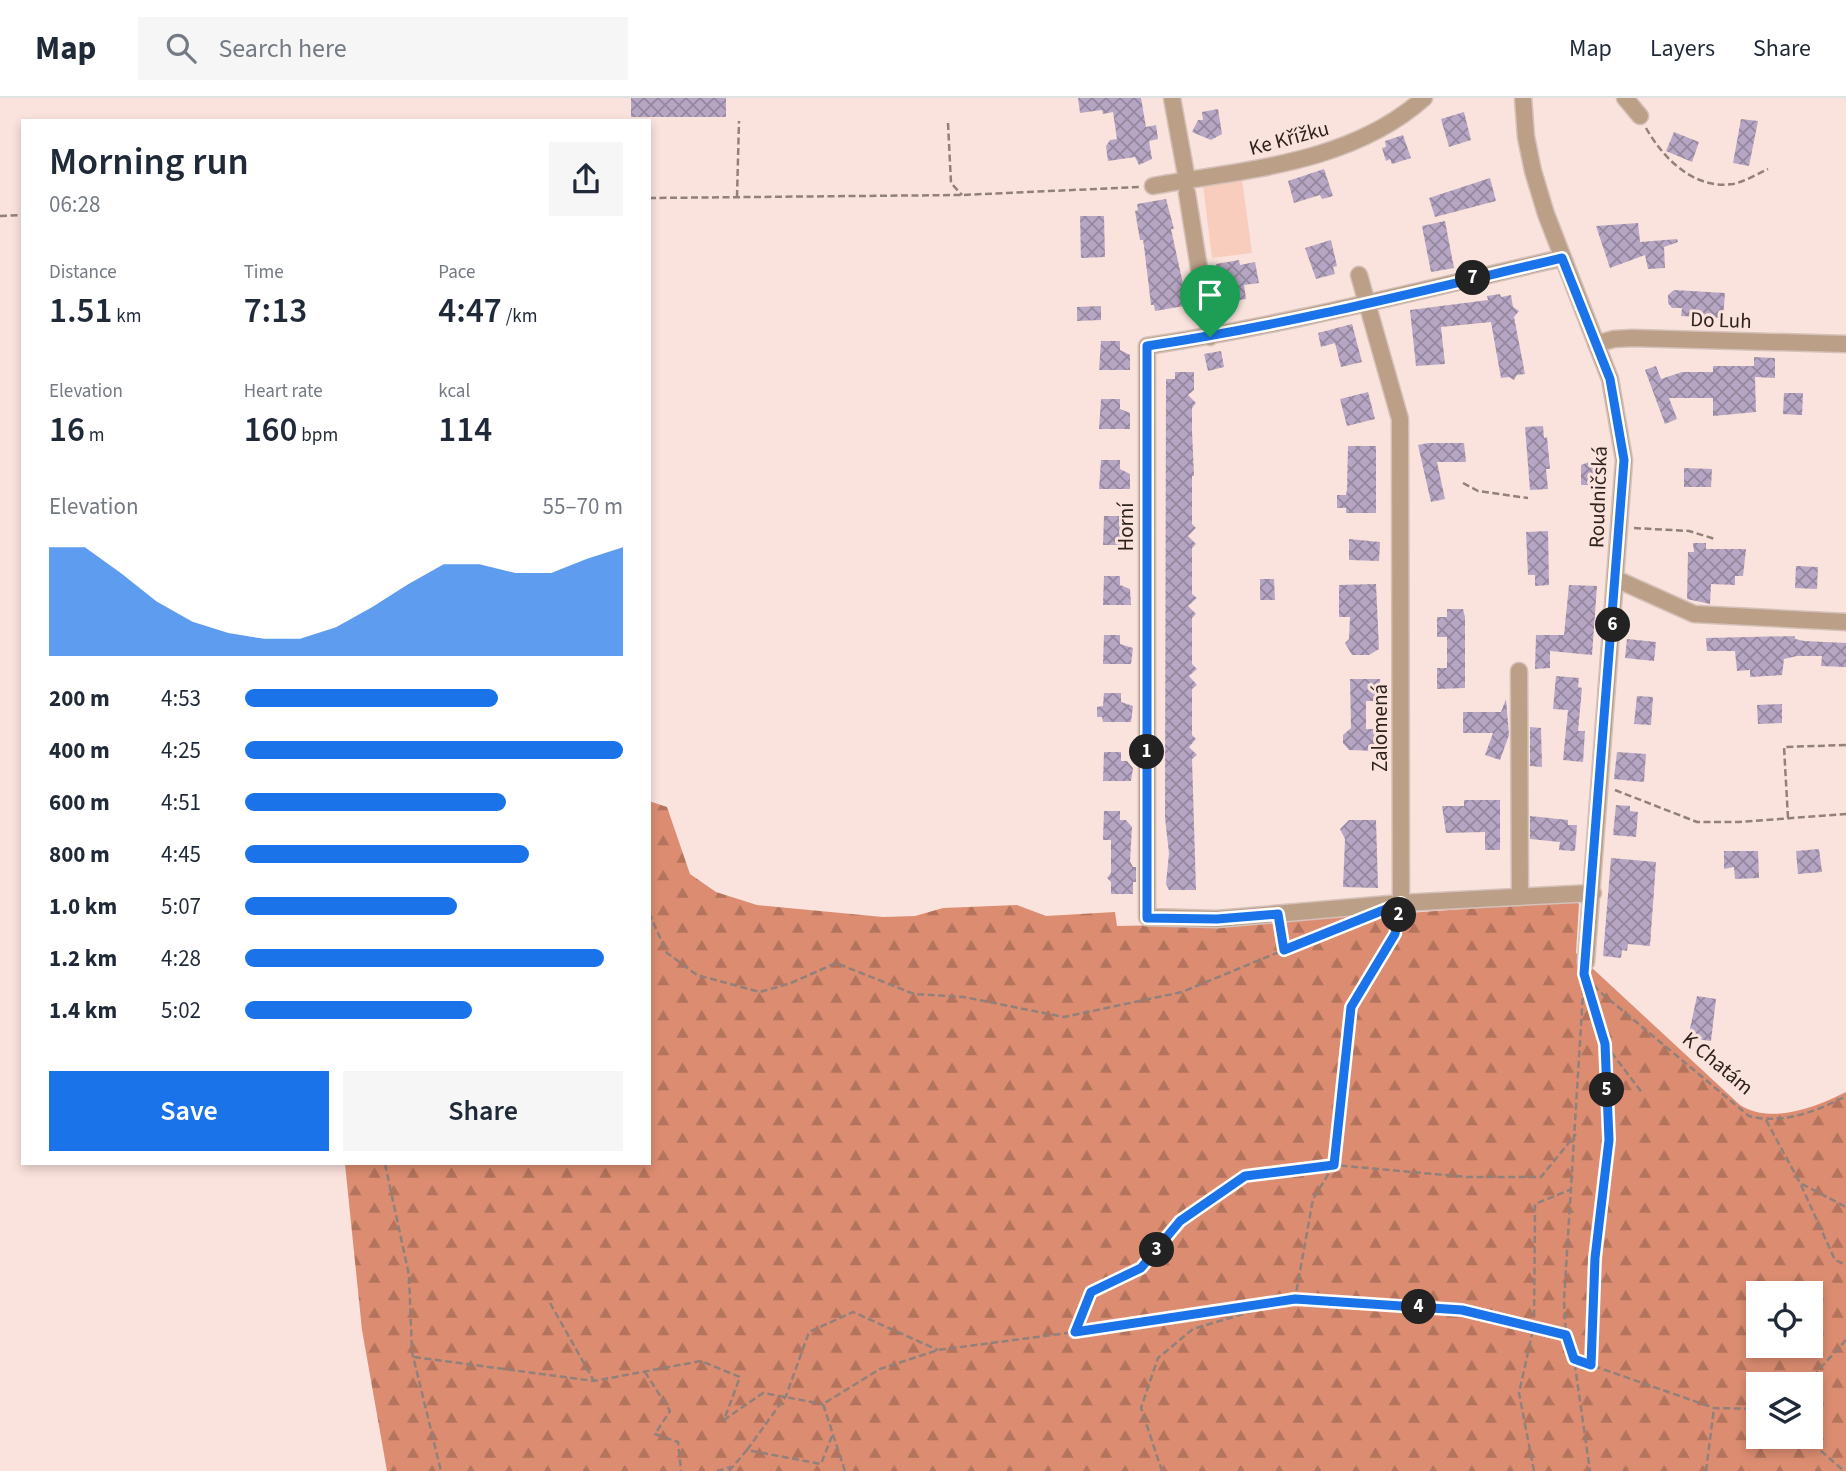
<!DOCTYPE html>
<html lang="en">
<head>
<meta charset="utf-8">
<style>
  body { margin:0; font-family:"Source Sans 3",sans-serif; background:#f6f6f7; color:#1f2937; height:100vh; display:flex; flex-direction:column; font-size:26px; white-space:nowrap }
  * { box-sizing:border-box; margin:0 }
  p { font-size:23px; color:#747a83 }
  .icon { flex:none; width:38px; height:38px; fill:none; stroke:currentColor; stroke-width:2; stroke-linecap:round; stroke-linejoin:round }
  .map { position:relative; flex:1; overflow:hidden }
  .sheet { position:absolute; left:21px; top:21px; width:630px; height:1046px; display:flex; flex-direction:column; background:#fff; border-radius:0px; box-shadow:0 4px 10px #0003 }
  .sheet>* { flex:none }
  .buttons { position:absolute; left:1746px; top:1183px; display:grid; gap:14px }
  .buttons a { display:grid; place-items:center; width:77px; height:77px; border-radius:0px; background:#fff; box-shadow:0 4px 10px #0003; font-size:35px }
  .pin { position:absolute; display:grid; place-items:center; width:60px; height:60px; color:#fff; margin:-72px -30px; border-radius:50% 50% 50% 0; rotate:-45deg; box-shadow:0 0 7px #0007 }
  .pin .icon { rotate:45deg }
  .km { position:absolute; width:35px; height:35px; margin:-18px; border-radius:50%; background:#222; color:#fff; font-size:19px; line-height:35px; text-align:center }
  .round { display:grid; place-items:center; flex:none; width:74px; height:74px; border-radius:0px; background:#f6f6f7 }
  .headline { display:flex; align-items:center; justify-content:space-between; height:119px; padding:0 28px }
  h1 { font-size:38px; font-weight:600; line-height:52px }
  .metrics { display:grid; grid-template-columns:repeat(3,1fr); gap:10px; height:119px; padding:7px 28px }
  .metrics div { display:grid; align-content:center }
  .metrics b { font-size:35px; font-weight:600 }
  .metrics small { font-size:19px; font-weight:400 }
  .metrics p { font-size:19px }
  .chart { height:196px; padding:14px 28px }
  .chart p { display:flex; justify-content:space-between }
  .chart svg { width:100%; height:126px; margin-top:7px; fill:#1a73e8; opacity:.7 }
  .action { display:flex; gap:14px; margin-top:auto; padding:14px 28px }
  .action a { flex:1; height:80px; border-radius:0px; background:#1a73e8; color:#fff; font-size:28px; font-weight:600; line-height:80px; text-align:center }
  .action a+a { background:#f6f6f7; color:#1f2937 }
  ul { padding:0 28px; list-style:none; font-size:23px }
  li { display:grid; grid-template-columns:112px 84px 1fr; align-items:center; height:52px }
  li i { height:18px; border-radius:9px; background:#1a73e8 }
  header { display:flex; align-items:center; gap:42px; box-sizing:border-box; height:98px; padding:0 35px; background:#fff; border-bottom:2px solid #e0e1e3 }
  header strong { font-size:33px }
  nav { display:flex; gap:38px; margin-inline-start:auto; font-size:24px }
  .search { width:490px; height:63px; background:#f6f6f7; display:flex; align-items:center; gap:18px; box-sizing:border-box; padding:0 24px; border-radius:0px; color:#747a83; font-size:26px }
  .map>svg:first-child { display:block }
</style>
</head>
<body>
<header>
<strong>Map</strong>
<div class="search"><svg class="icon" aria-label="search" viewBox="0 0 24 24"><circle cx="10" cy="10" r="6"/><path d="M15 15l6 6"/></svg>Search here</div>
<nav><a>Map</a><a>Layers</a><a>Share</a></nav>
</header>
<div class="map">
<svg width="1846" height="1373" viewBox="0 0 1846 1373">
  <defs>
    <pattern id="forest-firs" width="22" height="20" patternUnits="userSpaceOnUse" patternTransform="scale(1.75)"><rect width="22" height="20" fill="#dc8d71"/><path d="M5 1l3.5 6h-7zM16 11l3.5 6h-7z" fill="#b3735c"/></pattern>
    <pattern id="building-cross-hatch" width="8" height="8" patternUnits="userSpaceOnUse" patternTransform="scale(1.75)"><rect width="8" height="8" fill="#b7a6c3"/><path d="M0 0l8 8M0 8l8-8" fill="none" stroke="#95879e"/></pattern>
  </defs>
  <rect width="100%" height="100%" fill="#fae3dc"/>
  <path fill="url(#forest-firs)" fill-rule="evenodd" d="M649,703L667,709L690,776L716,794L757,807L883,819L915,818L943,810L1017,807L1046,818L1115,814L1117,828L1221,826L1381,811L1394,816L1576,803L1579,806L1576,855L1740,1007C1771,1027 1816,1009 1846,994V1373H387L362,1232L345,1066H649ZM1759,1195H1811V1248H1759ZM1759,1286H1811V1339H1759Z"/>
  <path fill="#f9cdbd" d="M1242,81L1252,155L1212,160L1203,87Z"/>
  <path fill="url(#building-cross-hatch)" d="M631,0H726V19H631Z
    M1078,0H1141L1146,29L1156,27L1158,41L1149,43L1152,61L1139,67L1135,59L1108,63L1106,48L1110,42L1117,41L1113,14L1103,16L1102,12L1080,15Z
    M1218,11L1222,36L1211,42L1192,34L1198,22H1203L1202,14Z
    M1464,14L1471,42L1449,49L1441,21Z
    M1741,21L1758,23L1749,68L1733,65Z
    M1674,34L1699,44L1692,64L1666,53Z
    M1403,37L1411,60L1392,66L1390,61L1386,63L1382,50L1386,49L1385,43Z
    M1324,71L1333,98L1322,101L1320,97L1294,105L1288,83Z
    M1490,80L1496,103L1435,119L1429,100Z
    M1166,101L1174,131H1171L1183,186L1184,208L1155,213L1154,207H1151L1144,148L1143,142H1140L1135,113L1138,112L1137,106Z
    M1080,118H1104L1105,159L1081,160Z
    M1445,123L1454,170L1431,174L1422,128Z
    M1638,125L1640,144L1677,141L1678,144L1664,149L1665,170L1648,171L1645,157L1610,170L1596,128Z
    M1331,142L1337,168L1333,169L1335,176L1316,181L1305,150Z
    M1239,162L1240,167L1255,164L1259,185L1244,187L1246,201L1223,205L1216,166Z
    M1674,192L1725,195L1723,220L1681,218L1682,210H1672L1668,205V197Z
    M1500,196L1501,199L1511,197L1513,209L1519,213L1514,219L1525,276L1517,277L1514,282L1509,279L1501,280L1491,224L1441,229L1445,266L1416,268L1410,212L1488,202L1487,198Z
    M1101,208V222L1077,223V209Z
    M1352,226L1362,264L1341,269L1335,245L1321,249L1318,235Z
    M1101,243H1120V252L1130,257V272H1099Z
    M1221,253L1224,269L1208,273L1204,256Z
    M1754,259L1775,260V280L1755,279L1756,314L1713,318V300H1669L1677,321L1665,326L1645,272L1656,268L1661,281L1682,274H1713V268H1754Z
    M1175,274H1194V292L1188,297L1196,305L1192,310V333L1194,378H1192V426L1196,430L1188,438L1196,446L1192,450V496L1197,500L1188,508L1196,516L1192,520V566L1197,571L1189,578L1197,587L1192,591V637L1196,641L1189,649L1197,657L1192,661L1196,792H1169L1166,786L1169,755L1165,720L1166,281H1175Z
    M1368,294L1375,321L1347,328L1340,301Z
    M1784,295H1803L1802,317L1783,316Z
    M1101,301H1120V311L1130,315V331H1099Z
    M1543,328L1544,340L1547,339L1550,371H1546L1548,391L1530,392L1525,329Z
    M1428,345H1464L1466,364H1437L1445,401L1431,404L1418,347Z
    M1348,348H1376V415H1346V410H1337V397H1346L1347,392Z
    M1101,362H1120V371L1130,376V391H1099Z
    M1589,364L1599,369V387H1581V367Z
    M1684,370L1712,371L1711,389H1684Z
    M1104,418H1120V427L1130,431L1131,447H1103Z
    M1548,433L1549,487L1535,488V477H1528L1526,434Z
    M1349,441L1380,444L1379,463L1349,462Z
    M1693,445H1706V451H1746L1743,478H1735V487L1711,486L1710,506L1687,501L1688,454H1694Z
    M1796,468L1818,469L1817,491L1795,490Z
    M1104,478H1120V487L1130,491L1131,507H1103Z
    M1260,481H1274L1275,502H1260Z
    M1376,486L1379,551L1369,557H1352L1345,545L1349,541L1350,519H1339V487Z
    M1569,487L1597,488L1592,557L1550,553V570L1535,571L1536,537H1564Z
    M1447,511H1463L1465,519V590L1437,591V570H1447V539H1437V519H1447Z
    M1104,537H1120V546L1133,550L1131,566H1103Z
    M1795,538V541L1804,543L1846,545V569L1821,568L1822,558H1797L1784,561L1782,577L1750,579V572L1737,573L1735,553H1707L1706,540Z
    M1627,541L1656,544L1654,563L1625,560Z
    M1556,578L1579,580L1578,589L1582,590L1578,633H1585L1583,664L1563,662L1568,612L1553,611Z
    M1350,581H1380L1379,603H1366V631H1379L1378,653L1349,652L1343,645V637L1351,630Z
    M1104,595H1121V604L1133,608L1131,624H1103L1102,619H1097V609L1103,608Z
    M1637,598L1653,599L1651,627L1634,626Z
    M1506,601L1509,637L1500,662L1485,657L1493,635H1463V614H1501Z
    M1782,606V625L1758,626L1757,607Z
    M1530,629L1541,630L1542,669L1530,668Z
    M1104,654H1121V663H1127L1133,670L1131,683H1103Z
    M1617,654L1646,656L1644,684L1614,681Z
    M1464,702H1500V752H1485V734L1446,735L1442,708H1464Z
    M1616,707L1630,708V713L1638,714L1636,739L1613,737Z
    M1104,713H1120V722H1126L1132,729L1130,763L1133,769H1136V784H1133V796H1111V784L1107,780L1111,775V742H1103Z
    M1530,718L1568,722V727H1577L1575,753L1559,752L1560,744L1530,741Z
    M1349,722H1376L1378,790L1343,789L1345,741L1340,731Z
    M1819,751L1822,774L1798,776L1796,753Z
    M1724,753H1758L1759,780L1735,781L1734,769L1724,771Z
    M1611,760L1656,764L1650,848L1628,846L1627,853L1622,852L1621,860L1603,858Z
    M1697,898L1716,901L1711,943L1688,940Z"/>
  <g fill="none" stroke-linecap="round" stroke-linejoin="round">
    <g stroke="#d5c0ba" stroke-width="19">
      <path id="street" d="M1172,0L1187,82
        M1523,0L1526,39L1533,73L1546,116L1610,281L1624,362L1586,864
        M1625,0L1640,18
        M1153,88C1246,71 1350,66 1424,0
        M1187,95L1210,239
        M1562,160C1424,191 1287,227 1147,248V819L1217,821L1401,805L1593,795
        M1359,177L1400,321L1401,805
        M1596,246L1614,241L1632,240L1846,246
        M1616,481L1694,516L1846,524
        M1519,573L1520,799"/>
    </g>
    <path stroke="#92807a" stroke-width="2.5" stroke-dasharray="7 3.5" stroke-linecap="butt" d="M948,25L951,85L962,97
      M1646,30C1663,60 1694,92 1733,86C1744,84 1757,76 1768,71
      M737,99L739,23
      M649,100L962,97L1139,89
      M0,118L23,117
      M1463,385L1478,393L1528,400
      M1634,430L1689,433L1715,441
      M1615,692L1697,724H1739L1846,716
      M1788,720L1784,649L1846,647
      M649,815L667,855L697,877L760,894L791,885L836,865L914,896L964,899L1064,919L1182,894L1347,826
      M1281,831L1284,852
      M1584,879L1564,1203L1566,1237L1574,1261L1590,1373
      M1585,879L1605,946L1609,1042L1595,1160L1591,1267
      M1587,879L1599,893L1749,1018C1781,1027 1818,1013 1846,998
      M1605,946L1643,996
      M1766,1022L1800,1085L1846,1109
      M385,1066L409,1177L412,1254L441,1373
      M1801,1087L1835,1162L1846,1167
      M1296,1201L1462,1211L1566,1237
      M550,1205L594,1283
      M1075,1234L1295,1201L1313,1101L1334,1067L1351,909L1395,836L1398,822
      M414,1259L594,1283L701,1263L740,1279L724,1322L763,1295L823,1306
      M1574,1261L1714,1310L1759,1311
      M645,1274L670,1313L655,1336L678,1344L681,1373
      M1806,1286L1846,1242
      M1805,1339L1844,1373
      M747,1352L786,1298L809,1234L853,1214L938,1252
      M717,1373L731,1369
      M729,1373L747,1352L821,1366L832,1338
      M845,1373L823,1306L880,1271L938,1252L1075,1234L1091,1193L1141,1170L1180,1123L1246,1078L1334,1067L1467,1079H1541L1576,1036
      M1162,1373L1141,1310L1158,1260L1193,1231L1283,1204
      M1534,1373L1519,1295L1534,1227L1535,1106L1572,1091
      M1706,1373L1714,1310"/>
    <use href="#street" stroke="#bba087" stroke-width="16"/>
  </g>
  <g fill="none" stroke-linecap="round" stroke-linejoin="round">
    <g stroke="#fff" stroke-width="14">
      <path id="route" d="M1562,160L1610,281L1624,362L1584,876L1605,946L1609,1042L1595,1160L1591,1267L1574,1261L1566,1237L1462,1212L1295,1201L1075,1234L1091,1194L1141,1170L1180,1123L1245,1078L1334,1067L1351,909L1395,836L1401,805L1284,852L1278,816L1217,821L1147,820V248C1287,227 1425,192 1562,160Z"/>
    </g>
    <use href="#route" stroke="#1a73e8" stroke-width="9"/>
  </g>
  <g text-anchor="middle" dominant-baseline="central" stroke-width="6" stroke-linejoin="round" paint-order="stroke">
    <g font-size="21" fill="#2f221d" stroke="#fae3dc">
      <text transform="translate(1289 40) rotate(-15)">Ke Křížku</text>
      <text transform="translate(1721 222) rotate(2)">Do Luh</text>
      <text transform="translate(1598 399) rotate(-88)">Roudničská</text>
      <text transform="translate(1126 429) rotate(-90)">Horní</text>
      <text transform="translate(1380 630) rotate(-90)">Zalomená</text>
      <text transform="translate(1718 965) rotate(40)">K Chatám</text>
    </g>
  </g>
</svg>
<div class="buttons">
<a><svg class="icon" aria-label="locate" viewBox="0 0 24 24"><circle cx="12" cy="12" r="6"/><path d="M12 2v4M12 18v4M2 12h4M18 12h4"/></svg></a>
<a><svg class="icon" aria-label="layers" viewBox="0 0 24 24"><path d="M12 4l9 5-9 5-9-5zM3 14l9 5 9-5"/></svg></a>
</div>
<div class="pin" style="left:1210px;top:239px;background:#1e9e55"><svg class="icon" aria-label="arrive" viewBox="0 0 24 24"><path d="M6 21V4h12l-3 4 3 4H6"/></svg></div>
<b class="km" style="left:1147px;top:654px">1</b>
<b class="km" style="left:1399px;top:817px">2</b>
<b class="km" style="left:1157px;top:1152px">3</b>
<b class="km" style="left:1419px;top:1209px">4</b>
<b class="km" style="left:1607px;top:992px">5</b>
<b class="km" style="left:1613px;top:527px">6</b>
<b class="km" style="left:1473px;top:180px">7</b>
<section class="sheet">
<div class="headline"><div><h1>Morning run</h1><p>06:28</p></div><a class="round"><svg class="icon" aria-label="share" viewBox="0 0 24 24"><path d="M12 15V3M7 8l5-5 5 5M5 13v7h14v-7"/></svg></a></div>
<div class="metrics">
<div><p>Distance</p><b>1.51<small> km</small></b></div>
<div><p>Time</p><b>7:13</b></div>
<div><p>Pace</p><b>4:47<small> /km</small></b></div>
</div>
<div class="metrics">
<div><p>Elevation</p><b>16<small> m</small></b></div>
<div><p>Heart rate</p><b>160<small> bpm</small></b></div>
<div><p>kcal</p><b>114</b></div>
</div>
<div class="chart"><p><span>Elevation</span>55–70 m</p>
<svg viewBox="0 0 160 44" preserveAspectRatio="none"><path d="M0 44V6L10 6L20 15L30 25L40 32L50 36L60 38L70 38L80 34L90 27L100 19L110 12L120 12L130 15L140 15L150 10L160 6V44z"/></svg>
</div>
<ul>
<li><b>200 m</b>4:53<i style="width:67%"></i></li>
<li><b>400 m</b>4:25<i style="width:100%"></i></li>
<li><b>600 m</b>4:51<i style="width:69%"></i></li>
<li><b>800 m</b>4:45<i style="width:75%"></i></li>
<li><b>1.0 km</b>5:07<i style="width:56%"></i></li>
<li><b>1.2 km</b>4:28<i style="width:95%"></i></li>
<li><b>1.4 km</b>5:02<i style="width:60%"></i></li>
</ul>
<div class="action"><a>Save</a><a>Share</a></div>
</section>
</div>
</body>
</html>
